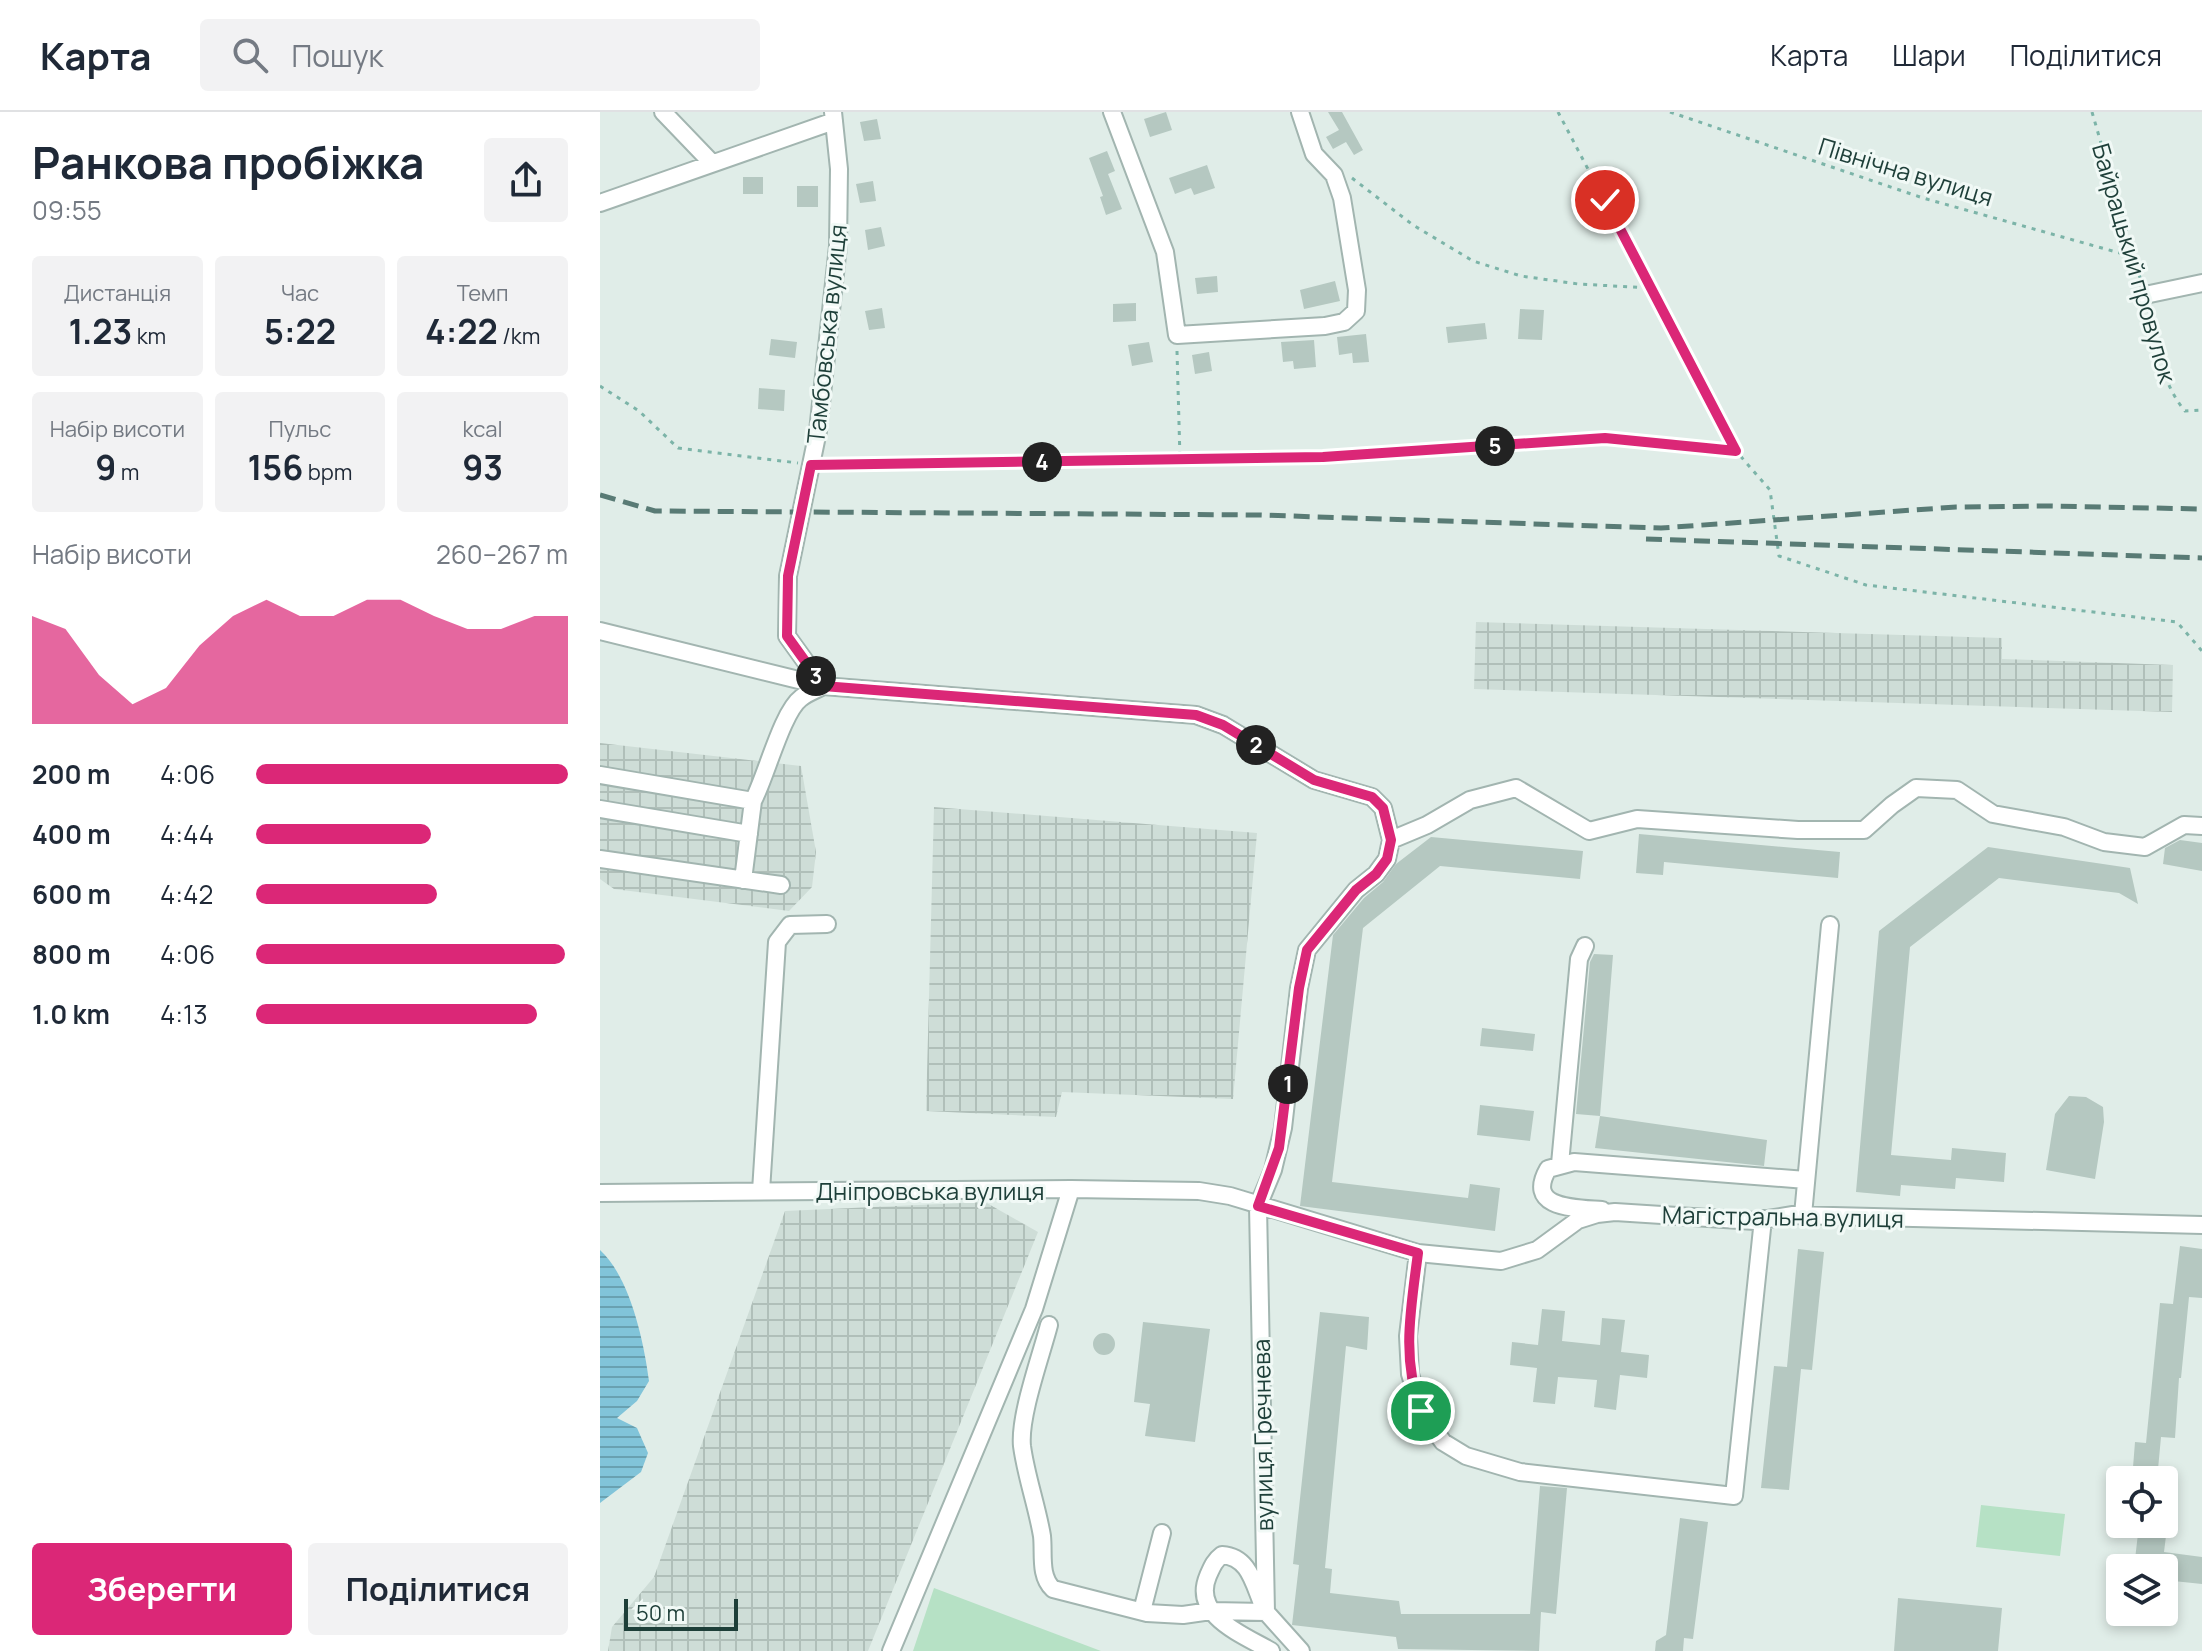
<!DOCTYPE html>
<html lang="uk">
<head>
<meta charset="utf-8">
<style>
  body { margin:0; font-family:Manrope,sans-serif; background:#f2f2f3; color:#1f2937; height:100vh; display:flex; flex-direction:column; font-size:30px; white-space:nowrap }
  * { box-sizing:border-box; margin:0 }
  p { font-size:26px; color:#747a83 }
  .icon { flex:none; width:44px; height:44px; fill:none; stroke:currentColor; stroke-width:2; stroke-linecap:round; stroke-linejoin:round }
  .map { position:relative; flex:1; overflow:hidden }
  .drawer { display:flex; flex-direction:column; background:#fff; width:600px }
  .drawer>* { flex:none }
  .fabs { position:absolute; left:1506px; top:1354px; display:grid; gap:16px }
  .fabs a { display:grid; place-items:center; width:72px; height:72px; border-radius:8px; background:#fff; box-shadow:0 4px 12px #0003; font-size:40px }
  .scale { position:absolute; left:24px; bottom:20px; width:114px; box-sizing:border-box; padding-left:8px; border:4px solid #1e3f39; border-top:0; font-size:22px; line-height:28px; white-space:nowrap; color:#1e3f39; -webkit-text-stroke:6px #f1f9f6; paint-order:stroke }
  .pin { position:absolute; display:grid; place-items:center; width:68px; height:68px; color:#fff; margin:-34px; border:4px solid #fff; border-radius:50%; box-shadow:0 2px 8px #0007 }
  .km { position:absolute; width:40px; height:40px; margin:-20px; border-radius:50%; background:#222; color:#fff; font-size:22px; line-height:40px; text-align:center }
  .round { display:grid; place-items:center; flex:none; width:84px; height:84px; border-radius:8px; background:#f2f2f3 }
  .summary { display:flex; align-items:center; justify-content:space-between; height:136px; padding:0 32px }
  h1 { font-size:44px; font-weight:700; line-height:60px }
  .figures { display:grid; grid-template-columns:repeat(3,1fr); gap:12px; height:136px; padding:8px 32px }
  .figures div { display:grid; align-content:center; border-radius:8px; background:#f2f2f3; text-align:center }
  .figures b { font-size:34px; font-weight:700 }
  .figures small { font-size:22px; font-weight:400 }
  .figures p { font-size:22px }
  .chart { height:224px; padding:16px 32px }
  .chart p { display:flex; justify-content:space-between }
  .chart svg { width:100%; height:144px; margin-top:8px; fill:#db2777; opacity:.7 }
  .button { display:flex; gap:16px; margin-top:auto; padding:16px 32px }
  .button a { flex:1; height:92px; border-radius:8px; background:#db2777; color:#fff; font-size:32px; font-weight:700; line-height:92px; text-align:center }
  .button a+a { background:#f2f2f3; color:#1f2937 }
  ul { padding:0 32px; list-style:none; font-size:26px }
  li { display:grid; grid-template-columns:128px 96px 1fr; align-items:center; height:60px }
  li i { height:20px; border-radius:10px; background:#db2777 }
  header { display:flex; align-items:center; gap:48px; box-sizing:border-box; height:112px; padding:0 40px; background:#fff; border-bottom:2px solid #e0e1e3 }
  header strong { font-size:38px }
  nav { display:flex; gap:44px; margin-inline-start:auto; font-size:28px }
  .search { width:560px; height:72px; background:#f2f2f3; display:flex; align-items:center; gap:20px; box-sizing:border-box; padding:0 28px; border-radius:8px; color:#747a83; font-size:30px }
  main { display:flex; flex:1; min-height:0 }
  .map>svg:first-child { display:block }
</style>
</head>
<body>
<header>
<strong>Карта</strong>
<div class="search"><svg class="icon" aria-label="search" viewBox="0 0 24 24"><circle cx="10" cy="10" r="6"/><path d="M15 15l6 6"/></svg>Пошук</div>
<nav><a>Карта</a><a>Шари</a><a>Поділитися</a></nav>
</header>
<main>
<section class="drawer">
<div class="summary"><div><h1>Ранкова пробіжка</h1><p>09:55</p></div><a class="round"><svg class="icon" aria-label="share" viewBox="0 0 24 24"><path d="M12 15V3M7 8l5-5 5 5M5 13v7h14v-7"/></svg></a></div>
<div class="figures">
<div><p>Дистанція</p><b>1.23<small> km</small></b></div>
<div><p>Час</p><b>5:22</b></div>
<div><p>Темп</p><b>4:22<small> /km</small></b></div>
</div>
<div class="figures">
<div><p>Набір висоти</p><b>9<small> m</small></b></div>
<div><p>Пульс</p><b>156<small> bpm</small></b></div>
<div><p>kcal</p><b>93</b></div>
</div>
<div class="chart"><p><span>Набір висоти</span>260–267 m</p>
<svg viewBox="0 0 160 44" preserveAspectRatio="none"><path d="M0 44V11L10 15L20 29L30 38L40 33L50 20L60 11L70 6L80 11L90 11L100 6L110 6L120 11L130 15L140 15L150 11L160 11V44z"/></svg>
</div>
<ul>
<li><b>200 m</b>4:06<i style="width:100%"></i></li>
<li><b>400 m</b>4:44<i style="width:56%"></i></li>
<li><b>600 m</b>4:42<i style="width:58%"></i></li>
<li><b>800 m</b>4:06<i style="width:99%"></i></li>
<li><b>1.0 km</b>4:13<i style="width:90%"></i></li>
</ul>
<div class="button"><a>Зберегти</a><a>Поділитися</a></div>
</section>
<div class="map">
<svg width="1602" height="1539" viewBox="0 0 1602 1539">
  <defs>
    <pattern id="industrial-grid" width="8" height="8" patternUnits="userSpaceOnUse" patternTransform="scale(2)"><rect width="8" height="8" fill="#ceddd7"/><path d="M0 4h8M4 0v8" fill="none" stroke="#b0bfb9"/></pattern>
    <pattern id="water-rules" width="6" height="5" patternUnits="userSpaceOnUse" patternTransform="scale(2)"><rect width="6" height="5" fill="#81c4d9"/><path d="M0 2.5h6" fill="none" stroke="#69a1b1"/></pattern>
  </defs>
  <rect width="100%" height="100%" fill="#e0ede8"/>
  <path fill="url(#industrial-grid)" d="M876,510L1402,526V547L1573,553L1572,600L874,577Z
    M0,631L201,654L216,740L212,775L189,799L14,777L0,767Z
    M334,695L657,721L633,987L462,980L456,1005L326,999Z
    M385,1090L438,1120L268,1539H8L12,1515L54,1465L185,1099Z"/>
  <path fill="#b6e1c5" d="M1381,1393L1465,1402L1460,1444L1376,1435Z
    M334,1476L501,1539H313Z"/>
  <path fill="url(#water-rules)" d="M0,1138C30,1165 44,1230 49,1269L37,1289L17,1306L37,1316L48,1341L41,1360L0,1391Z"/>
  <path fill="#b5c8c1" d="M566,0L572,18L550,25L544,7Z
    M728,0H742L763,38L754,43L746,30L733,37L726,25L739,18Z
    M277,7L281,27L264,29L260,10Z
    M507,39L515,59L508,62L522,97L506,103L500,85L503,84L489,46Z
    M607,53L615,76L594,83L591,76L575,82L569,66Z
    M143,65H163V82H143Z
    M273,69L276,89L260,91L256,72Z
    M197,74H218V95H197Z
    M281,115L285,134L268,138L265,118Z
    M617,164L618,180L597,182L595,166Z
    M735,169L740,189L704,197L700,178Z
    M536,191V209L513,210V192Z
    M282,196L285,216L269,218L265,199Z
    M920,197L944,198L942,228L918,227Z
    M885,211L887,227L848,231L846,215Z
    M766,222L769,250L753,251L752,241L739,243L737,225Z
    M171,227L197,230L195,246L169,243Z
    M714,228L716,255L694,257L693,249L683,250L681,230Z
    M549,230L553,250L532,254L528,233Z
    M609,240L612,259L595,262L592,243Z
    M159,276L185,278L184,299L158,297Z
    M1039,722L1240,740L1238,766L1064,750L1063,763L1036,761Z
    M831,725L983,739L980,767L840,754L763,816L732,1070L868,1086L870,1072L900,1076L895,1119L700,1094L733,823L764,786L783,770L796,752Z
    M1580,728L1602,731V759L1563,752L1565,736Z
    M1388,735L1530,756L1538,792L1519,781L1399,766L1310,835L1291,1043L1351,1048L1352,1036L1406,1041L1404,1070L1356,1066L1355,1077L1301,1073L1300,1084L1256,1080L1279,819Z
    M994,842L1013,843L1000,1004L976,1002L990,850Z
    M882,916L935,922L933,939L880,934Z
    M1469,984L1486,985L1503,995L1504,1010L1495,1067L1446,1058L1455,1002Z
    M880,993L934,999L930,1029L877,1023Z
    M1000,1004L1167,1028L1164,1054L995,1036Z
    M1580,1134L1602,1137V1186L1589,1185L1581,1266H1579L1575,1326L1561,1325L1557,1368H1532L1535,1330L1546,1331L1560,1191L1573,1192Z
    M1198,1137L1224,1140L1212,1258L1201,1257L1189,1378L1161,1376L1174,1254L1187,1255Z
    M942,1197L965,1199L962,1229L1000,1233L1002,1206L1025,1208L1021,1240L1049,1243L1047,1266L1020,1263L1016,1298L994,1295L997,1268L958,1265L955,1292L933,1290L937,1256L910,1253L912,1230L938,1233Z
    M720,1200L769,1205L767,1238L746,1234L725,1456L732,1457L730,1481L799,1489L801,1502H930L940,1374L967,1376L956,1502L941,1500L939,1539L798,1537L796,1525L692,1513L699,1453L693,1452Z
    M543,1210L610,1217L595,1330L545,1324L550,1292L534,1290Z
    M493 1232a11 11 0 1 1 22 0a11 11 0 1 1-22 0Z
    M1080,1406L1108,1410L1093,1527L1084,1526L1083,1539H1055L1056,1529L1066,1523Z
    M1539,1413L1567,1416L1564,1440L1602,1445V1472L1564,1468V1456H1534Z
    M1298,1486L1402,1496L1398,1539H1294Z"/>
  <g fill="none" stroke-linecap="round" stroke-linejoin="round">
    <g stroke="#a2b5b0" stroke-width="20">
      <path id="minor" d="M63,0L111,50
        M512,0L565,140L577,223L725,214L744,210L756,199L757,178L742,86L734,63L714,42L700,0
        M0,91L234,9
        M1545,183L1602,171
        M0,519L223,574L596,603L623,613L714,668L772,685L783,696L791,728L787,747L776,762L756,778L707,838L699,876L683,1016L673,1058L658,1094L666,1500L701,1539
        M0,663L153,689L143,768
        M153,689C166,665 182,600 201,586C207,581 216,578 223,574L187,524L188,464L218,319L238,134L239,57L233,0
        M0,697L149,722
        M791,728L827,713L870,688L916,676L989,719L1037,707L1198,718H1264L1292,693L1316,676L1357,678L1393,702L1464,715L1504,730L1545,735L1584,713L1602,714
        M0,747L181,773
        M960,1052L979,847L985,834
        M161,1079L177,830L190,813L227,812
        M0,1081L471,1077L599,1079L630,1084L818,1141L901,1149L937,1138L978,1108L997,1102L1015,1100L1155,1109L1193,1103L1602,1113
        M1002,1098C975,1096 925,1097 948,1057L974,1050L1206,1068
        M1203,1103L1230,813
        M818,1141L808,1224L810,1262L821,1299L843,1330L866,1344L920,1360L1134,1384L1163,1107
        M449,1213C441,1244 419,1304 422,1334C426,1364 437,1394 442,1424C444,1442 439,1464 453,1477L547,1501L583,1503L611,1499L666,1500C654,1477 652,1445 622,1443C614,1449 612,1455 608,1464C591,1504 644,1523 671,1539
        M542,1499L562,1421
        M291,1539L434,1197L471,1077"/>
    </g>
    <path stroke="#7cb4a8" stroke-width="3" stroke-dasharray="4 6" stroke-linecap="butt" d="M958,0L1136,339L1170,378L1179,444L1266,473L1577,510L1602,539
      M1070,0L1323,86L1534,145
      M1492,0L1541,169
      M752,66L813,113L873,149L921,164L978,172L1051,176
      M1548,196C1556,232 1561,270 1585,299L1602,298
      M577,239L580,347
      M0,274L39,299L78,336L198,351
      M225,353L723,345L1005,326L1136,339"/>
    <use href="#minor" stroke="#fff" stroke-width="16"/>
    <path stroke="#597b75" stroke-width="5" stroke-dasharray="16 8" stroke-linecap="butt" d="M0,383L55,399L659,403L1061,416L1356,395L1448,394L1602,397
      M1046,427L1602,446"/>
  </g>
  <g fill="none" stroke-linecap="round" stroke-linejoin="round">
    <g stroke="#fff" stroke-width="16">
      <path id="route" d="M821,1299C801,1246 811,1196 818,1141L658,1094L679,1036L699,876L707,838L756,778L776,762L787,747L791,728L783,696L772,685L714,668L623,613L596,603L223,574L187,524L188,464L211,353L723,345L1005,326L1136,339L1005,88"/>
    </g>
    <use href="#route" stroke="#db2777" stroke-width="10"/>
  </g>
  <g text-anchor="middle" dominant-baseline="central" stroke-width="6" stroke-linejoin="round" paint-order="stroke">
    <g font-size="24" fill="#1e3f39" stroke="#f1f9f6">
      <text transform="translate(1306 59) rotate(17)">Північна вулиця</text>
      <text transform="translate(1535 151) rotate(74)">Байрацький провулок</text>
      <text transform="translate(226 222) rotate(-84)">Тамбовська вулиця</text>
      <text x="330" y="1078">Дніпровська вулиця</text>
      <text transform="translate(1183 1104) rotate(1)">Магістральна вулиця</text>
      <text transform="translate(662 1323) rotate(-91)">вулиця Гречнева</text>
    </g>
  </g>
</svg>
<div class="fabs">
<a><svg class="icon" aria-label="locate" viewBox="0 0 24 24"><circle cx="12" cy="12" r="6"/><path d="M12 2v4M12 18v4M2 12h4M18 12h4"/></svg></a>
<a><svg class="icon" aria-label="layers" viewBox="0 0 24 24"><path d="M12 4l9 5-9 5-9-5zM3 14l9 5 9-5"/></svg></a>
</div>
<div class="scale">50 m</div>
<div class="pin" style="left:821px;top:1299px;background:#1e9e55"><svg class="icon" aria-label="arrive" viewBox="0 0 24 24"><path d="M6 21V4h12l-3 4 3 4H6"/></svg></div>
<div class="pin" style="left:1005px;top:88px;background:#d93025"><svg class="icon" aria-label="check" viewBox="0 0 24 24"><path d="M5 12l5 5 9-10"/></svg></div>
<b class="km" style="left:688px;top:972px">1</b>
<b class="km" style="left:656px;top:633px">2</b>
<b class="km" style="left:216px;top:564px">3</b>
<b class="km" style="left:442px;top:350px">4</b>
<b class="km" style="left:895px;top:334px">5</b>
</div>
</main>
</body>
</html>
